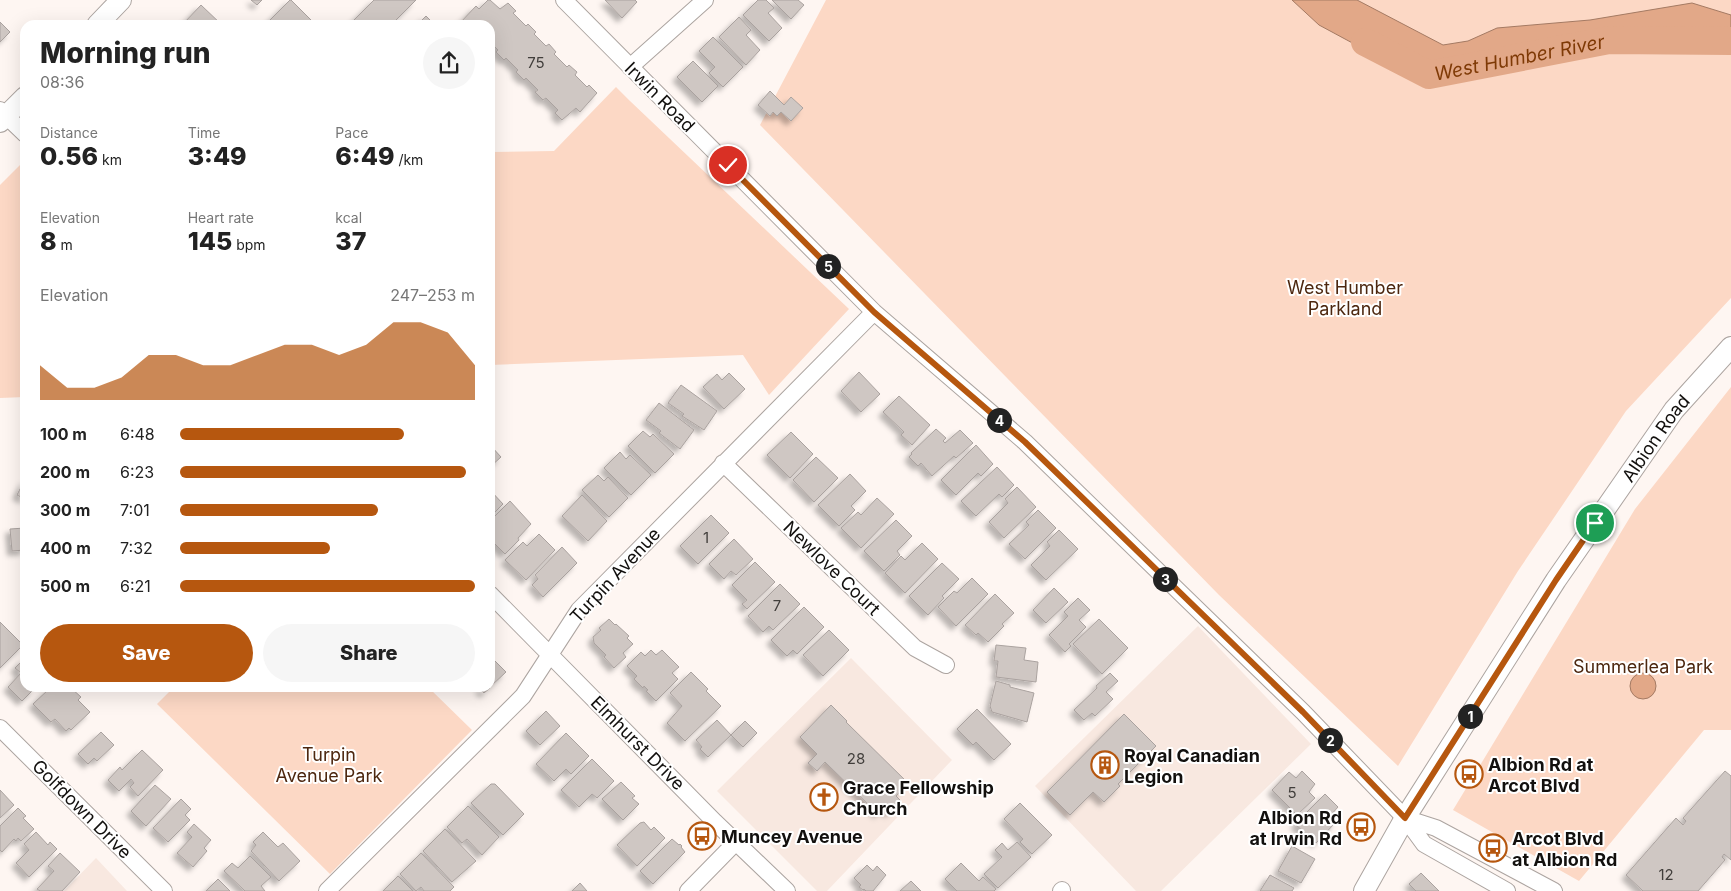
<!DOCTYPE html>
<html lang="en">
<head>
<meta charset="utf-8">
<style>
  body { margin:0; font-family:Inter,sans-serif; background:#f6f6f6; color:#222; height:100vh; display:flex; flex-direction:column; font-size:19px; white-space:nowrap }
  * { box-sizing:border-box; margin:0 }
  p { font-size:16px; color:#767676 }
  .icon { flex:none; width:28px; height:28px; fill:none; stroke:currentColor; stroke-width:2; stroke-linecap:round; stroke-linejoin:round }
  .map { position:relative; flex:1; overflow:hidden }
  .side { position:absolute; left:20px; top:20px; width:475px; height:672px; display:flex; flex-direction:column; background:#fff; border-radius:15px; box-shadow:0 5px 20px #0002 }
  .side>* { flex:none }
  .pin { position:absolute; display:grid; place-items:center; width:42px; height:42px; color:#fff; margin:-21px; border:2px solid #fff; border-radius:50%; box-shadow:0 1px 5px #0007 }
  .km { position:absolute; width:25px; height:25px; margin:-12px; border-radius:50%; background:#222; color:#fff; font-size:14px; line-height:25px; text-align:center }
  .round { display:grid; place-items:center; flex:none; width:52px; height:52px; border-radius:26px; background:#f6f6f6 }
  .headline { display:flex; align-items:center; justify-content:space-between; height:85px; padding:0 20px }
  h1 { font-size:28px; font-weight:800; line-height:38px }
  .figures { display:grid; grid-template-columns:repeat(3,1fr); gap:8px; height:85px; padding:5px 20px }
  .figures div { display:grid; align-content:center }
  .figures b { font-size:25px; font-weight:800 }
  .figures small { font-size:14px; font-weight:400 }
  .figures p { font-size:14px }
  .chart { height:140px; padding:10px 20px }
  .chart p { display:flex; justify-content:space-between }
  .chart svg { width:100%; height:90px; margin-top:5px; fill:#b6570f; opacity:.7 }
  .primary-button { display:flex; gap:10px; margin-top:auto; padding:10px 20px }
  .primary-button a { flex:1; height:58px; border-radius:30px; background:#b6570f; color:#fff; font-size:20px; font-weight:800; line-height:58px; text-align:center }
  .primary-button a+a { background:#f6f6f6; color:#222 }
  ul { padding:0 20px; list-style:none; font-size:16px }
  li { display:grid; grid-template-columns:80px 60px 1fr; align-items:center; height:38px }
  li i { height:12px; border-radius:6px; background:#b6570f }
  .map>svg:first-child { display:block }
</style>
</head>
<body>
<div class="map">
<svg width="1731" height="891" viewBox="0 0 1731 891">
  <defs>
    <filter id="shadow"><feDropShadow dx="-4.5" dy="4.5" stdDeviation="2.5" flood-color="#0004"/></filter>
  </defs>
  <rect width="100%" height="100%" fill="#fef6f2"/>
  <path fill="#f8e8e0" d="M1198,626L1311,744L1161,891H1136L1035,786Z
    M851,658L952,760L827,891H817L717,791Z
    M96,858L127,891H64Z"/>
  <path fill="#fcd8c5" d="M826,0H1731V298L1626,411L1518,571L1398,766L1219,595L760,125Z
    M616,87L630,101L849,309L769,395L743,355L490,365V152L554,151Z
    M21,164L25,168V397L0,398V185Z
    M1731,387V730H1704L1579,881L1453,810L1635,509Z
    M173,688H429L472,730L330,874L157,704Z"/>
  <path fill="#e2a888" stroke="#a47a63" d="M1292,0H1357L1443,45L1468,41L1497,28L1590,20L1692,3L1731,15V51L1710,41L1674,35L1628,46L1548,41L1478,69L1438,72L1358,46L1319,25Z
    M1630 686a13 13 0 1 1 26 0a13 13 0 1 1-26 0Z"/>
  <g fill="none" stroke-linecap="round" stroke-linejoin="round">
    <path stroke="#e2a888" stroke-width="28" id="s1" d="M1365,42L1429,75L1609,40L1731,41"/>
  </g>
  <path fill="#cfc7c3" stroke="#aaa29f" filter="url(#shadow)" d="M251,0H262L257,5Z
    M290,0H291L316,25H275L270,20Z
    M374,0H416L391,25H349Z
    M488,0H490L500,9L508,3L516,11L513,13L526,26L528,24L536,32L534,34L546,46L549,44L556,52L554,54L567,67L569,65L577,72L575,75L587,87L589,85L597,93L580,112L576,108L562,120L555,113L558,110L546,98L543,100L535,92L538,90L526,78L524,80L516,72L518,70L506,58L504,60L496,52L498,50L490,42V25H458L476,6L479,9Z
    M605,0H635L637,2L622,18Z
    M758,0H766L774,8L768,13L782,28L769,41L743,15Z
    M772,0H798L804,5L791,19Z
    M201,5L222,25H182Z
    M426,16L435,25H417Z
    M739,17L751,30L746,35L760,50L746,65L719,37Z
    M0,22L10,32L0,42Z
    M713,37L743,67L723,87L709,73L715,67L699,51Z
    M693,61L718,86L702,102L677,77Z
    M770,91L784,105L791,97L803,108L791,121L781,112L777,116L773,112L770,116L758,105Z
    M859,372L880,394L861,412L841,391Z
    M729,373L745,389L724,409L703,387L717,374L722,380Z
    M681,385L717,411L704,430L682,416L684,414L668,403Z
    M899,396L930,425L912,445L901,435L904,432L883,412Z
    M659,403L694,430L680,449L659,433L661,431L646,420Z
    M936,429L946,438L943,441L945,443L960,430L973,443L956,458L954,456L932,476L921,463L918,466L909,457L912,454L911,453Z
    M643,431L650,437L653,434L674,454L655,473L628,446Z
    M791,432L813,454L790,478L767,455Z
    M976,445L993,464L981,476L978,473L956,495L941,480Z
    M491,446L501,457L490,467V447Z
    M620,452L626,459L630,455L651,475L631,495L604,468Z
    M816,457L838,478L814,502L793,480Z
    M997,467L1014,485L1002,497L999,494L976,516L961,501Z
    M850,474L866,491L851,506L855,510L839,526L818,505Z
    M598,475L604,481L608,477L628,498L609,517L582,490Z
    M25,479V499L17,495Z
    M1017,487L1036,507L1004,538L989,522L1008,503L1005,499Z
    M490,490L503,504L490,517Z
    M582,495L607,521L588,541L562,516Z
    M877,498L894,514L861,548L841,528L858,512L861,515Z
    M510,501L531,524L518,538L519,540L505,554L494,543V534L490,530V521Z
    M1038,510L1056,528L1025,559L1009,544L1029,525L1026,522Z
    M711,515L729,533L698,564L680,546Z
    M896,520L912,536L897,551L900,555L884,571L864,551Z
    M25,528V550L12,551L10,529Z
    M1059,530L1078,549L1046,580L1031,565L1050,546L1047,542Z
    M539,534L555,550L526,580L505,560L523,542L527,546Z
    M734,539L753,559L736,575L731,571L724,579L709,564Z
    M922,543L938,559L905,593L885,573L901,556L905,560Z
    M562,547L577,563L543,597L532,585L538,579L535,575Z
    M755,562L775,582L747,609L742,604L747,600L732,585Z
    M942,563L959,579L942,596L944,598L928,615L909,596Z
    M972,578L988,594L956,626L938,607L954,591L957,593Z
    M780,584L800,604L773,630L769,626L763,632L748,616Z
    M1054,588L1068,602L1046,623L1033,610Z
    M995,594L1014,613L1002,624L1004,626L988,642L978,633L976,635L965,625Z
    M1078,598L1090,610L1079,620L1086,627L1069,644L1071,646L1065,652L1049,635L1068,616L1064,612Z
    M804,607L824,627L797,654L793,650L787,656L771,640Z
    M609,619L615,625L616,624L629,636L627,638L633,644L623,653L626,657L614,668L604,657L606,655L594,643L593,637L601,630L599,628Z
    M1099,619L1128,648L1102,674L1073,644Z
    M0,622L23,645L0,668Z
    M829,630L849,650L823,676L803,655Z
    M996,645L1026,648L1024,660L1038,662L1036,682L996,677L998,661H994Z
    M651,650L656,655L662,650L679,667L672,673L678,679L656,701L646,691L648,690L644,686L643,688L634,679L637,676L627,666L641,652L645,656Z
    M25,658V688H35L22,701L8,687L21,673L15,668Z
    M494,660L506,672L490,687V663Z
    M691,672L708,689L706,691L721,706L685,741L667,723L682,706L670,693Z
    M1110,673L1118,681L1106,692L1113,699L1095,716L1092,713L1084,720L1074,710L1097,688L1096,686Z
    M996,681L1010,685V687L1034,693L1027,722L992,712L990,706Z
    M50,688L54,691L57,688H71L81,697L78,700L90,712L71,730L69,728L66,731L55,719L51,722L33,704Z
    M479,688H490L484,693Z
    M831,705L847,721L846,722L908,783L896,796L901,801L889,813L884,808L878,814L825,762L817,771L808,763L817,754L800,737Z
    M977,709L1011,744L994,760L976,742L973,745L957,729Z
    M546,711L560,726L540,745L526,731Z
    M1124,714L1156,746L1118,784L1120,786L1104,802L1093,792L1070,815L1047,792Z
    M717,720L731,735L708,757L700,749L702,747L696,740Z
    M745,721L757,733L743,747L731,735Z
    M101,732L114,745L97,761L94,758L88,764L78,754Z
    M566,733L589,756L571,774L566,769L554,781L536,764Z
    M142,750L163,770L138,796L130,787L134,783L131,779L119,791L108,780L120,767L122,770Z
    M592,759L614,781L597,798L592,794L579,807L561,790Z
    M1302,771L1315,784L1309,792L1315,798L1297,815L1272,790L1289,772L1296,778Z
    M1725,771L1731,776V860L1724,854L1722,857L1725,860L1698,891H1643L1626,875L1676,818L1683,825L1686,821L1683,818Z
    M621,782L635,796L632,798L639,804L623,820L602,799Z
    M491,784H495L524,814L503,835L471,803Z
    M155,785L171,799L146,826L131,811Z
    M0,790L14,805L0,818Z
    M1325,794L1338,807L1330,816L1336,822L1316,843L1295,824Z
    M181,799L191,809L185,815L190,820L168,842L153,828Z
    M1020,803L1052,835L1032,854L1020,842L1023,839L1004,819Z
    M468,806L499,837L482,855L467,839L462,843L447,827Z
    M18,808L26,816L23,818L34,829L21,841L18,838L16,841L14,839L2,852L0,850V826Z
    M644,822L651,830L654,827L665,838L637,866L617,845L640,823Z
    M194,824L211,840L204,848L207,851L193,867L177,853L192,837L187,832Z
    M445,829L476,861L452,882L423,851Z
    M36,832L48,845L50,842L57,849L29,877L16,863L29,850L24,844Z
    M263,832L278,847L283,843L300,861L279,881L251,851L256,845L253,842Z
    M672,839L679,845L680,844L682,846L681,847L685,852L653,884L640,871Z
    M1017,842L1031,857L998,888L984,874L1002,857L995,850L1002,843L1008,850Z
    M1292,846L1315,859L1301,883L1278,871Z
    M60,853L80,872L62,891H40L37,889L54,871L48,866Z
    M421,853L454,887L450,891H424L421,887L416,891L400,874Z
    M250,856L271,877L261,886L265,891H245L224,871L232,863L238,868Z
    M961,863L979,881L983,877L996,889L994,891H957L945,879Z
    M867,865L873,871L877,866L886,875L873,891H866L864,889L863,890L859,887L861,885L854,878Z
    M1421,873L1439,891H1416L1409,884Z
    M1270,875L1294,888L1292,891H1260Z
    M398,876L413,891H383Z
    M218,879L230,891H206Z
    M911,881L921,891H900Z
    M580,883L587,891H572Z"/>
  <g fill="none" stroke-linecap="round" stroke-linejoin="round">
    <g stroke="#aca4a0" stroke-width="18">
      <path id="minor" d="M564,0L874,312L1025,442L1303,712L1405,818L1424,844L1507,891
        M630,67L705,0
        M0,110L25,134
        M723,463L915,648L946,665
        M490,594L715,822L787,891
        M0,728L164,891
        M1405,818L1436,828L1554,891
        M327,891L523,696L579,610L874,312
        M688,891L736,842
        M1061,891L1062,890"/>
    </g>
    <g stroke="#aca4a0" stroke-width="22">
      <g id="major">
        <path d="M97,25L121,0"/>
        <path d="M0,122L25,97"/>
        <path id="s2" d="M1364,891L1405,818L1556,580L1674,410L1731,347"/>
      </g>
    </g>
    <use href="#minor" stroke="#fff" stroke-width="16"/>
    <use href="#major" stroke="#fff" stroke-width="20"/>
  </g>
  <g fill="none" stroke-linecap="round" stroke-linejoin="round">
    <g stroke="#fff" stroke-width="10">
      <path id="route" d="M728,165L874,312L1025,442L1303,712L1405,818L1556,580L1595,523"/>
    </g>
    <use href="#route" stroke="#b6570f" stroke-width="6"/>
  </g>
  <defs>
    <g id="building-ring" transform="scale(1.4375)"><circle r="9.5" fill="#fff" stroke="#b6570f" stroke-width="1.5"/><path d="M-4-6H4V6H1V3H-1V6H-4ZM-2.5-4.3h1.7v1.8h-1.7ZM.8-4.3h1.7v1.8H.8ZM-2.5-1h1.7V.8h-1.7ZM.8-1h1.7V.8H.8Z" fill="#b6570f"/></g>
    <g id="bus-ring" transform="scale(1.4375)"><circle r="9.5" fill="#fff" stroke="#b6570f" stroke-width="1.5"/><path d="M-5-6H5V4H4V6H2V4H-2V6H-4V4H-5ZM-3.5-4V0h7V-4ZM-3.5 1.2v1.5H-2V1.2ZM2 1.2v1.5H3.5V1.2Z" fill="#b6570f"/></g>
    <g id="church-ring" transform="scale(1.4375)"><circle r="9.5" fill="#fff" stroke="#b6570f" stroke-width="1.5"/><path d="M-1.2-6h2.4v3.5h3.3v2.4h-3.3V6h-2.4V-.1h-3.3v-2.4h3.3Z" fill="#b6570f"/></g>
  </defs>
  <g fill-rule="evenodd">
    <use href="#building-ring" x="1105" y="765"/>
    <use href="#bus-ring" x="1469" y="774"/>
    <use href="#church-ring" x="824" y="797"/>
    <use href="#bus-ring" x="1361" y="827"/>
    <use href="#bus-ring" x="702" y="836"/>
    <use href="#bus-ring" x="1493" y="848"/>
  </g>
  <g text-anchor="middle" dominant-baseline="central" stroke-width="4" stroke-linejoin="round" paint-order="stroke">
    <g font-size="15" fill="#413e3b">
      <text x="536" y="62">75</text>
      <text x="706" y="537">1</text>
      <text x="777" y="605">7</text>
      <text x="856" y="758">28</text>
      <text x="1292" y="792">5</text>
      <text x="1666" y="874">12</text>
    </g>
    <g font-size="18" fill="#12100e" stroke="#fff">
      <text transform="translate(660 97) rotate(45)">Irwin Road</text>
      <text stroke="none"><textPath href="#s2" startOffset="539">Albion Road</textPath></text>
      <text transform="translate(832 568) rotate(44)">Newlove Court</text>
      <text transform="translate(615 575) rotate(-47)">Turpin Avenue</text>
      <text transform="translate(638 743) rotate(45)">Elmhurst Drive</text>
      <text transform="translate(82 809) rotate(45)">Golfdown Drive</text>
    </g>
    <g font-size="18" fill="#4d270f" stroke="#fff">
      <text x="1345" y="287">West Humber<tspan x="1345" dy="21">Parkland</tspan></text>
      <text x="1643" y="666">Summerlea Park</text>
      <text x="329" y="754">Turpin<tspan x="329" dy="21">Avenue Park</tspan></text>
    </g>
    <g font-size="18" font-weight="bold" fill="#12100e" stroke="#fff" text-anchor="start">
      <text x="1124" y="755">Royal Canadian<tspan x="1124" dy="21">Legion</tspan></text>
      <text x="1488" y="764">Albion Rd at<tspan x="1488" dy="21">Arcot Blvd</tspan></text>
      <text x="843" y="787">Grace Fellowship<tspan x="843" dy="21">Church</tspan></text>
      <text x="1342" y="817" text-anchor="end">Albion Rd<tspan x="1342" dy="21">at Irwin Rd</tspan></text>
      <text x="721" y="836">Muncey Avenue</text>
      <text x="1512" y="838">Arcot Blvd<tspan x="1512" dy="21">at Albion Rd</tspan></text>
    </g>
    <g font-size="19" font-style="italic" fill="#7f3a06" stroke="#fff">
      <text stroke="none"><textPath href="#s1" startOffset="164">West Humber River</textPath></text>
    </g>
  </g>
</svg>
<div class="pin" style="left:1595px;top:523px;background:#1e9e55"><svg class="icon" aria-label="arrive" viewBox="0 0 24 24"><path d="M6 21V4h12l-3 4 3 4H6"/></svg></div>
<div class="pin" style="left:728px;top:165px;background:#d93025"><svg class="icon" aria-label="check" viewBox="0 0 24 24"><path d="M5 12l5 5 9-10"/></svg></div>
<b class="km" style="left:1470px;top:716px">1</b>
<b class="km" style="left:1330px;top:740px">2</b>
<b class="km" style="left:1165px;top:579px">3</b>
<b class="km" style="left:999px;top:420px">4</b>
<b class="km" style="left:828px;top:266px">5</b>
<section class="side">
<div class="headline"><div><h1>Morning run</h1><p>08:36</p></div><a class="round"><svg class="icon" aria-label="share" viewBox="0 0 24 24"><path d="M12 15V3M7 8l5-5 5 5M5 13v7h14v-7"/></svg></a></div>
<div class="figures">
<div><p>Distance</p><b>0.56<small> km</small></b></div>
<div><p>Time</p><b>3:49</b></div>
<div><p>Pace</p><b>6:49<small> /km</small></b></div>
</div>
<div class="figures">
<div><p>Elevation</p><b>8<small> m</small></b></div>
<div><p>Heart rate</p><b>145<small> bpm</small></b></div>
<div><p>kcal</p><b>37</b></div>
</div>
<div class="chart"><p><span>Elevation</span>247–253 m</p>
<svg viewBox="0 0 160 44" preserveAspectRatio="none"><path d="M0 44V27L10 38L20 38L30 33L40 22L50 22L60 27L70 27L80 22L90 17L100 17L110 22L120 17L130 6L140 6L150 11L160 27V44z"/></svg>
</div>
<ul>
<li><b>100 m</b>6:48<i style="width:76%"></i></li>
<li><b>200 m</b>6:23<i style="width:97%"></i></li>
<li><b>300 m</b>7:01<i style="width:67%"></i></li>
<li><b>400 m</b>7:32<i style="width:51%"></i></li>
<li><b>500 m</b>6:21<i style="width:100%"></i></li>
</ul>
<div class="primary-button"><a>Save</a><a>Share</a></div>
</section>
</div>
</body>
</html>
